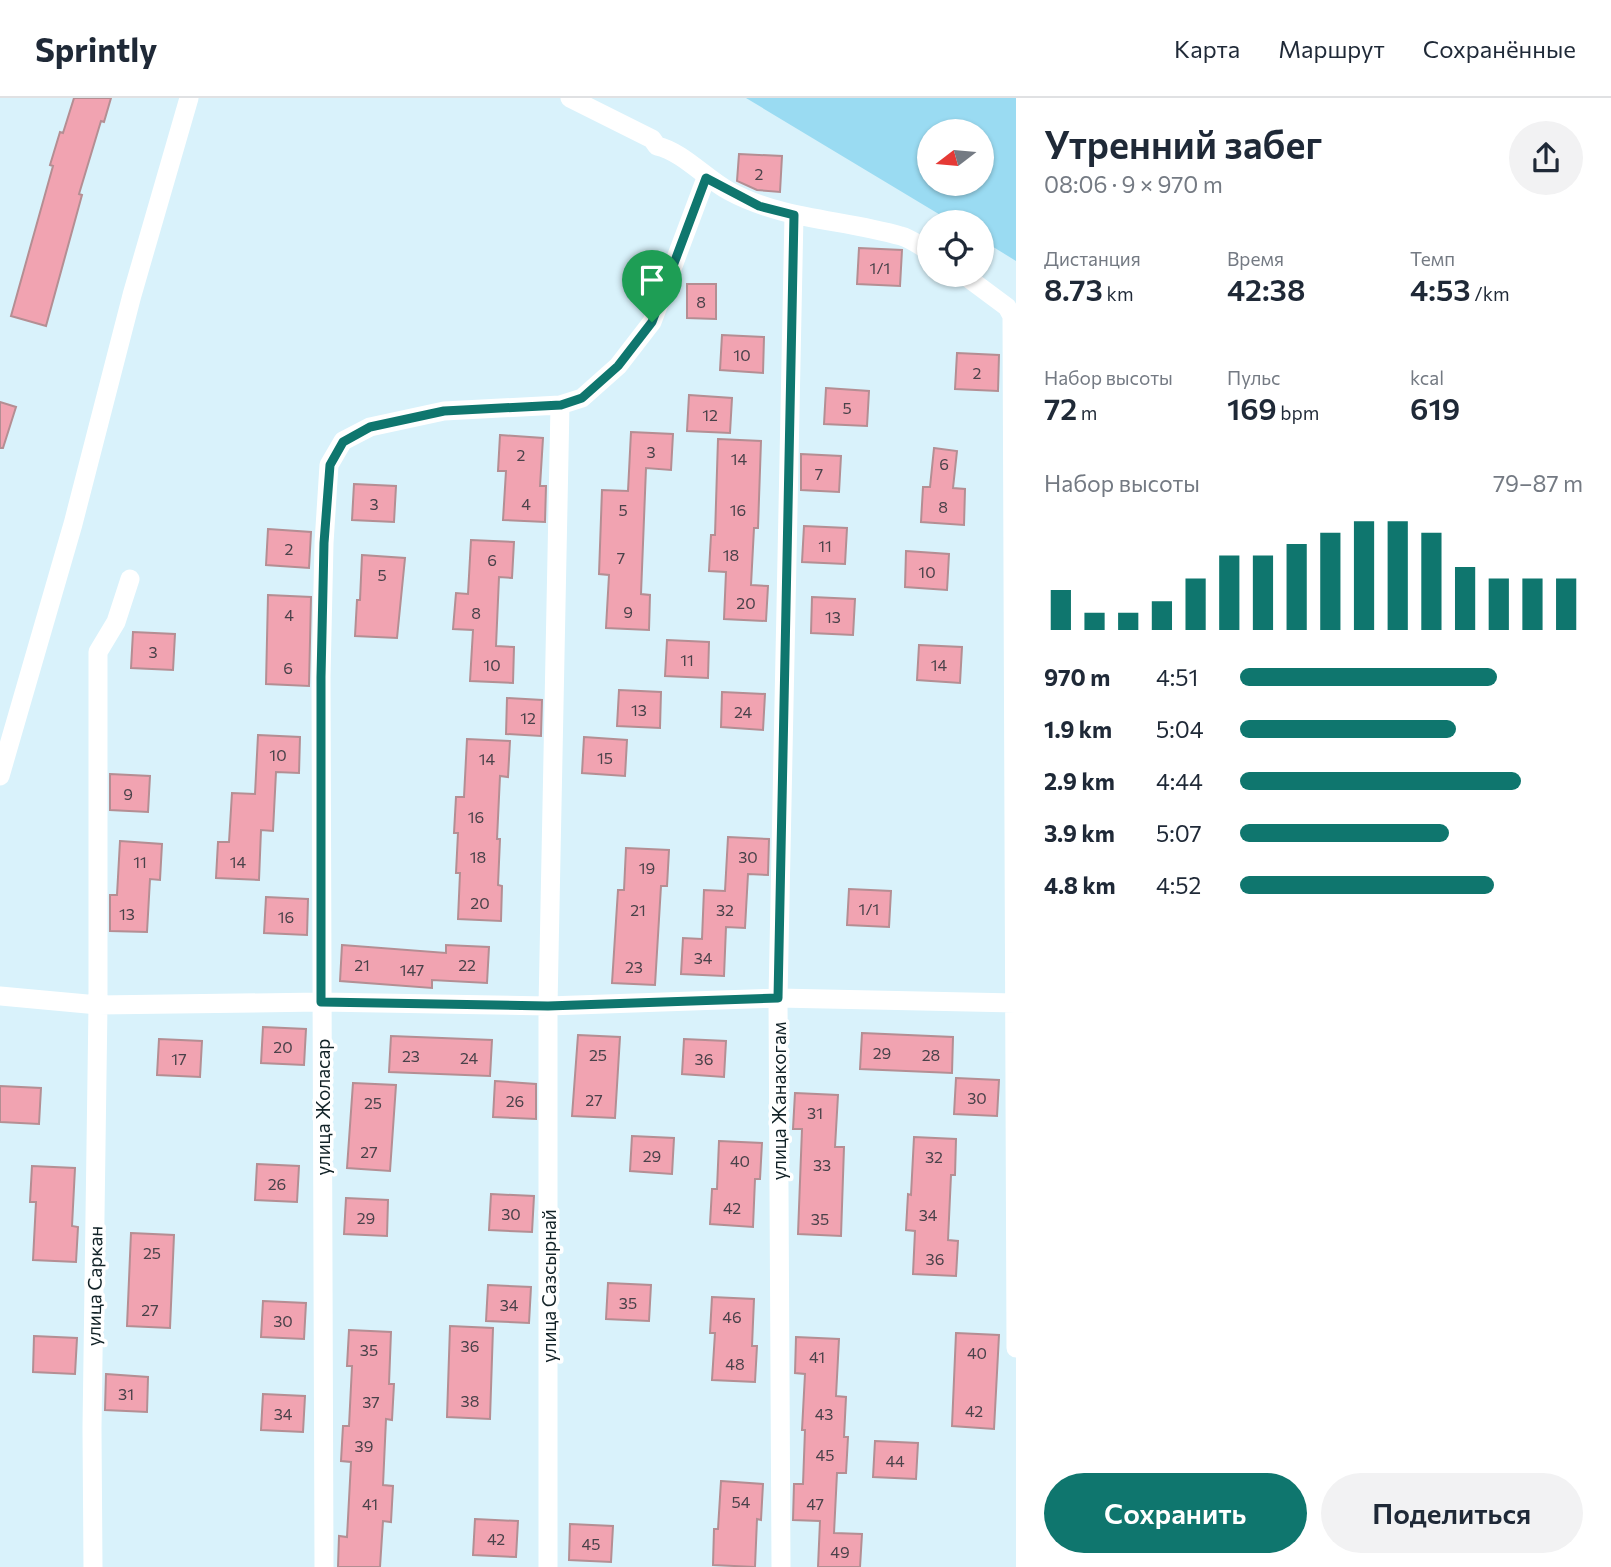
<!DOCTYPE html>
<html lang="ru">
<head>
<meta charset="utf-8">
<style>
  body { margin:0; font-family:Commissioner,sans-serif; background:#f2f2f3; color:#1f2937; height:100vh; display:flex; flex-direction:column; font-size:26px; white-space:nowrap }
  * { box-sizing:border-box; margin:0 }
  p { font-size:23px; color:#747a83 }
  .icon { flex:none; width:38px; height:38px; fill:none; stroke:currentColor; stroke-width:2; stroke-linecap:round; stroke-linejoin:round }
  .map { position:relative; flex:1; overflow:hidden }
  .sheet { display:flex; flex-direction:column; background:#fff; width:595px }
  .sheet>* { flex:none }
  .needle { width:46px; rotate:254deg }
  .buttons { position:absolute; left:917px; top:21px; display:grid; gap:14px }
  .buttons a { display:grid; place-items:center; width:77px; height:77px; border-radius:50%; background:#fff; box-shadow:0 2px 5px #0004; font-size:35px }
  .pin { position:absolute; display:grid; place-items:center; width:60px; height:60px; color:#fff; margin:-72px -30px; border-radius:50% 50% 50% 0; rotate:-45deg; box-shadow:0 0 7px #0007 }
  .pin .icon { rotate:45deg }
  .round { display:grid; place-items:center; flex:none; width:74px; height:74px; border-radius:37px; background:#f2f2f3 }
  .headline { display:flex; align-items:center; justify-content:space-between; height:119px; padding:0 28px }
  h1 { font-size:38px; font-weight:600; line-height:52px }
  .stats { display:grid; grid-template-columns:repeat(3,1fr); gap:10px; height:119px; padding:7px 28px }
  .stats div { display:grid; align-content:center }
  .stats b { font-size:30px; font-weight:600 }
  .stats small { font-size:19px; font-weight:400 }
  .stats p { font-size:19px }
  .chart { height:196px; padding:14px 28px }
  .chart p { display:flex; justify-content:space-between }
  .chart svg { width:100%; height:126px; margin-top:7px; stroke:#0f766e; stroke-width:6 }
  .button { display:flex; gap:14px; margin-top:auto; padding:14px 28px }
  .button a { flex:1; height:80px; border-radius:42px; background:#0f766e; color:#fff; font-size:28px; font-weight:600; line-height:80px; text-align:center }
  .button a+a { background:#f2f2f3; color:#1f2937 }
  ul { padding:0 28px; list-style:none; font-size:23px }
  li { display:grid; grid-template-columns:112px 84px 1fr; align-items:center; height:52px }
  li i { height:18px; border-radius:9px; background:#0f766e }
  header { display:flex; align-items:center; gap:42px; box-sizing:border-box; height:98px; padding:0 35px; background:#fff; border-bottom:2px solid #e0e1e3 }
  header strong { font-size:33px }
  nav { display:flex; gap:38px; margin-inline-start:auto; font-size:24px }
  main { display:flex; flex:1; min-height:0 }
  .map>svg:first-child { display:block }
</style>
</head>
<body>
<header>
<strong>Sprintly</strong>
<nav><a>Карта</a><a>Маршрут</a><a>Сохранённые</a></nav>
</header>
<main>
<div class="map">
<svg width="1016" height="1469" viewBox="0 0 1016 1469">
  <rect width="100%" height="100%" fill="#d9f2fb"/>
  <path fill="#9adbf2" fill-rule="evenodd" d="M746,0H1016V163L982,142V124H952ZM929,33H982V86H929Z"/>
  <path fill="#f1a3b1" stroke="#b48e93" stroke-width="2" d="M74,0H111L104,24L101,23L79,96L82,97L46,228L11,218L53,68L50,67L60,34L63,35Z
    M739,56L782,58L780,94L757,92L737,83Z
    M859,150L902,152L900,188L857,186Z
    M687,186H716V221L687,220Z
    M722,237L764,239L763,275L720,272Z
    M957,255L999,257L998,293L955,291Z
    M826,290L869,293L867,328L824,326Z
    M689,297L732,300L730,335L687,333Z
    M0,304L16,309L3,350H0Z
    M631,334L673,336L671,372L646,370L641,496L650,497L649,532L606,530L609,477L599,476L602,392L628,393Z
    M500,337L543,340L540,388H546L545,424L503,422L506,373H498Z
    M718,341L761,343L758,430H754L751,487L768,488L766,523L724,521L726,474L709,473L711,437H715Z
    M934,350L957,353L953,390L965,391L964,427L921,424L923,389H930Z
    M801,356L841,358L839,394L801,392Z
    M354,386L396,388L394,424L352,422Z
    M804,428L847,430L845,466L802,464Z
    M268,431L311,434L309,470L266,467Z
    M471,442L514,444L512,480L499,479L496,548L514,549L513,585L470,583L473,532L453,531L456,495L468,496Z
    M906,453L949,456L947,492L905,489Z
    M362,457L405,460L397,540L355,538L357,502H360Z
    M268,497L311,499L309,588L266,586Z
    M812,499L855,501L853,537L811,535Z
    M133,534L175,536L173,572L131,570Z
    M667,542L709,544L708,580L665,578Z
    M919,547L962,549L960,585L917,582Z
    M619,592L661,594L660,630L617,628Z
    M722,594L765,596L763,632L721,629Z
    M507,600L542,602L541,638L506,636Z
    M258,637L300,639L299,675L276,674L273,733L261,732L259,782L216,780L218,744H229L232,695L255,696Z
    M584,639L627,642L625,678L582,675Z
    M467,641L510,643L508,679L500,678L497,741H500L498,787L502,788L501,823L458,821L460,775H456L458,735H454L456,699H464Z
    M110,676L150,678L148,714L110,712Z
    M728,739L769,741L768,777L748,776L745,830L726,829L724,878L681,876L683,840L702,841L704,792L725,793Z
    M120,743L162,746L160,782L150,781L147,834L110,833V797H117Z
    M626,750L669,752L667,788H661L655,887L612,885L618,792H624Z
    M849,791L891,793L889,829L847,827Z
    M266,799L308,801L307,837L264,835Z
    M342,847L446,855V847L489,849L487,885L432,882V890L340,883Z
    M263,929L306,931L304,967L261,965Z
    M862,935L953,939L952,975L860,971Z
    M578,937L620,939L615,1020L572,1018Z
    M391,938L492,942L490,978L389,974Z
    M159,941L202,943L200,979L157,977Z
    M684,941L726,943L724,979L682,976Z
    M956,980L999,982L997,1018L954,1016Z
    M495,983L536,986V1021L493,1019Z
    M353,985L396,987L390,1073L347,1070Z
    M0,988L41,990L39,1026L0,1024Z
    M795,995L838,997L835,1049H844L841,1138L798,1136L802,1031H793Z
    M632,1038L674,1040L672,1076L630,1073Z
    M914,1039L956,1041L955,1077H951L948,1142L958,1143L956,1178L913,1176L915,1133L906,1132L908,1096L911,1097Z
    M719,1043L762,1045L760,1081H755L753,1129L710,1126L712,1091H717Z
    M257,1066L299,1068L297,1104L255,1102Z
    M32,1068L75,1070L72,1128L78,1129L76,1164L33,1162L36,1104H30Z
    M491,1096L534,1098L532,1134L489,1132Z
    M346,1100L388,1102L387,1138L344,1136Z
    M131,1135L174,1137L170,1230L127,1228Z
    M608,1185L651,1187L649,1223L606,1221Z
    M488,1187L531,1189L529,1225L486,1223Z
    M712,1199L754,1201L752,1248H757L755,1284L712,1282L715,1235H710Z
    M263,1203L306,1205L304,1241L261,1239Z
    M450,1228L493,1230L490,1321L447,1319Z
    M349,1232L391,1234L389,1286H394L392,1322L386,1321L383,1387L393,1388L391,1424L383,1423L380,1469H338L339,1438L347,1439L351,1364L341,1363L343,1328H349L352,1268H347Z
    M956,1235L999,1237L994,1331L952,1328Z
    M34,1238L77,1240L75,1276L33,1274Z
    M796,1239L839,1241L836,1298L846,1299L844,1339H848L846,1375H837L834,1435L862,1436L860,1469H818L820,1423L793,1422L794,1386H803L805,1332H802L805,1276L795,1275Z
    M106,1276L148,1279L147,1314L105,1312Z
    M263,1296L305,1298L303,1334L261,1332Z
    M875,1343L918,1345L916,1381L873,1379Z
    M721,1383L763,1386L761,1422L757,1421L755,1469L713,1467L714,1431H718Z
    M475,1421L518,1423L516,1459L473,1457Z
    M570,1426L613,1428L611,1464L569,1462Z"/>
  <g fill="none" stroke-linecap="round" stroke-linejoin="round">
    <path stroke="#fff" stroke-width="19" d="M570,0L652,41L657,48C683,54 705,80 729,93C782,122 843,121 901,138C910,140 920,148 929,153
      M964,177L1007,209L1012,218L1016,1250
      M0,678L73,426L132,197L189,0
      M0,898L98,907L321,904L548,908L778,900L1016,905
      M93,1469L92,1330L98,907V554L116,524L130,481
      M324,1469L321,579L324,445L329,367L343,343L370,329L444,313L560,307L582,300L618,268L652,224L706,80
      M548,1469V908L560,307
      M781,1469L778,900L794,117"/>
  </g>
  <g fill="none" stroke-linecap="round" stroke-linejoin="round">
    <g stroke="#fff" stroke-width="14">
      <path id="route" d="M706,80L759,108L794,117L778,900L548,908L321,904V579L324,445L330,367L343,344L370,329L444,313L561,307L582,300L618,268L652,224Z"/>
    </g>
    <use href="#route" stroke="#0f766e" stroke-width="9"/>
  </g>
  <g text-anchor="middle" dominant-baseline="central" stroke-width="7" stroke-linejoin="round" paint-order="stroke">
    <g font-size="16" fill="#4a424a">
      <text x="759" y="75">2</text>
      <text x="880" y="169">1/1</text>
      <text x="701" y="203">8</text>
      <text x="742" y="256">10</text>
      <text x="977" y="274">2</text>
      <text x="847" y="309">5</text>
      <text x="710" y="316">12</text>
      <text x="651" y="353">3</text>
      <text x="521" y="356">2</text>
      <text x="739" y="360">14</text>
      <text x="944" y="365">6</text>
      <text x="819" y="375">7</text>
      <text x="374" y="405">3</text>
      <text x="526" y="405">4</text>
      <text x="943" y="408">8</text>
      <text x="623" y="411">5</text>
      <text x="738" y="411">16</text>
      <text x="825" y="447">11</text>
      <text x="289" y="450">2</text>
      <text x="731" y="456">18</text>
      <text x="621" y="459">7</text>
      <text x="492" y="461">6</text>
      <text x="927" y="473">10</text>
      <text x="382" y="476">5</text>
      <text x="746" y="504">20</text>
      <text x="628" y="513">9</text>
      <text x="476" y="514">8</text>
      <text x="289" y="516">4</text>
      <text x="833" y="518">13</text>
      <text x="153" y="553">3</text>
      <text x="687" y="561">11</text>
      <text x="492" y="566">10</text>
      <text x="939" y="566">14</text>
      <text x="288" y="569">6</text>
      <text x="639" y="611">13</text>
      <text x="743" y="613">24</text>
      <text x="528" y="619">12</text>
      <text x="278" y="656">10</text>
      <text x="605" y="659">15</text>
      <text x="487" y="660">14</text>
      <text x="128" y="695">9</text>
      <text x="476" y="718">16</text>
      <text x="478" y="758">18</text>
      <text x="748" y="758">30</text>
      <text x="140" y="763">11</text>
      <text x="238" y="763">14</text>
      <text x="647" y="769">19</text>
      <text x="480" y="804">20</text>
      <text x="869" y="810">1/1</text>
      <text x="638" y="811">21</text>
      <text x="725" y="811">32</text>
      <text x="127" y="815">13</text>
      <text x="286" y="818">16</text>
      <text x="703" y="859">34</text>
      <text x="362" y="866">21</text>
      <text x="467" y="866">22</text>
      <text x="634" y="868">23</text>
      <text x="412" y="871">147</text>
      <text x="283" y="948">20</text>
      <text x="882" y="954">29</text>
      <text x="598" y="956">25</text>
      <text x="931" y="956">28</text>
      <text x="411" y="957">23</text>
      <text x="469" y="959">24</text>
      <text x="179" y="960">17</text>
      <text x="704" y="960">36</text>
      <text x="977" y="999">30</text>
      <text x="594" y="1001">27</text>
      <text x="515" y="1002">26</text>
      <text x="373" y="1004">25</text>
      <text x="815" y="1014">31</text>
      <text x="369" y="1053">27</text>
      <text x="652" y="1057">29</text>
      <text x="934" y="1058">32</text>
      <text x="740" y="1062">40</text>
      <text x="822" y="1066">33</text>
      <text x="277" y="1085">26</text>
      <text x="732" y="1109">42</text>
      <text x="511" y="1115">30</text>
      <text x="928" y="1116">34</text>
      <text x="366" y="1119">29</text>
      <text x="820" y="1120">35</text>
      <text x="152" y="1154">25</text>
      <text x="935" y="1160">36</text>
      <text x="628" y="1204">35</text>
      <text x="509" y="1206">34</text>
      <text x="150" y="1211">27</text>
      <text x="732" y="1218">46</text>
      <text x="283" y="1222">30</text>
      <text x="470" y="1247">36</text>
      <text x="369" y="1251">35</text>
      <text x="977" y="1254">40</text>
      <text x="817" y="1258">41</text>
      <text x="735" y="1265">48</text>
      <text x="126" y="1295">31</text>
      <text x="470" y="1302">38</text>
      <text x="371" y="1303">37</text>
      <text x="974" y="1312">42</text>
      <text x="283" y="1315">34</text>
      <text x="824" y="1315">43</text>
      <text x="364" y="1347">39</text>
      <text x="825" y="1356">45</text>
      <text x="895" y="1362">44</text>
      <text x="741" y="1403">54</text>
      <text x="370" y="1405">41</text>
      <text x="815" y="1405">47</text>
      <text x="496" y="1440">42</text>
      <text x="591" y="1445">45</text>
      <text x="840" y="1453">49</text>
    </g>
    <g font-size="19" fill="#122227" stroke="#fff">
      <text transform="translate(778 1003) rotate(-90)">улица Жанакогам</text>
      <text transform="translate(322 1009) rotate(-90)">улица Жоласар</text>
      <text transform="translate(94 1188) rotate(-89)">улица Саркан</text>
      <text transform="translate(548 1188) rotate(-90)">улица Сазсырнай</text>
    </g>
  </g>
</svg>
<div class="buttons">
<a><svg class="needle" viewBox="-14 -14 28 28"><path d="M0-13l5 13h-10z" fill="#e53935"/><path d="M0 13l5-13h-10z" fill="#747a83"/></svg></a>
<a><svg class="icon" aria-label="locate" viewBox="0 0 24 24"><circle cx="12" cy="12" r="6"/><path d="M12 2v4M12 18v4M2 12h4M18 12h4"/></svg></a>
</div>
<div class="pin" style="left:652px;top:224px;background:#1e9e55"><svg class="icon" aria-label="arrive" viewBox="0 0 24 24"><path d="M6 21V4h12l-3 4 3 4H6"/></svg></div>
</div>
<section class="sheet">
<div class="headline"><div><h1>Утренний забег</h1><p>08:06 · 9 × 970 m</p></div><a class="round"><svg class="icon" aria-label="share" viewBox="0 0 24 24"><path d="M12 15V3M7 8l5-5 5 5M5 13v7h14v-7"/></svg></a></div>
<div class="stats">
<div><p>Дистанция</p><b>8.73<small> km</small></b></div>
<div><p>Время</p><b>42:38</b></div>
<div><p>Темп</p><b>4:53<small> /km</small></b></div>
</div>
<div class="stats">
<div><p>Набор высоты</p><b>72<small> m</small></b></div>
<div><p>Пульс</p><b>169<small> bpm</small></b></div>
<div><p>kcal</p><b>619</b></div>
</div>
<div class="chart"><p><span>Набор высоты</span>79–87 m</p>
<svg viewBox="0 0 160 44" preserveAspectRatio="none"><path d="M5 44V30M15 44V38M25 44V38M35 44V34M45 44V26M55 44V18M65 44V18M75 44V14M85 44V10M95 44V6M105 44V6M115 44V10M125 44V22M135 44V26M145 44V26M155 44V26"/></svg>
</div>
<ul>
<li><b>970 m</b>4:51<i style="width:75%"></i></li>
<li><b>1.9 km</b>5:04<i style="width:63%"></i></li>
<li><b>2.9 km</b>4:44<i style="width:82%"></i></li>
<li><b>3.9 km</b>5:07<i style="width:61%"></i></li>
<li><b>4.8 km</b>4:52<i style="width:74%"></i></li>
</ul>
<div class="button"><a>Сохранить</a><a>Поделиться</a></div>
</section>
</main>
</body>
</html>
